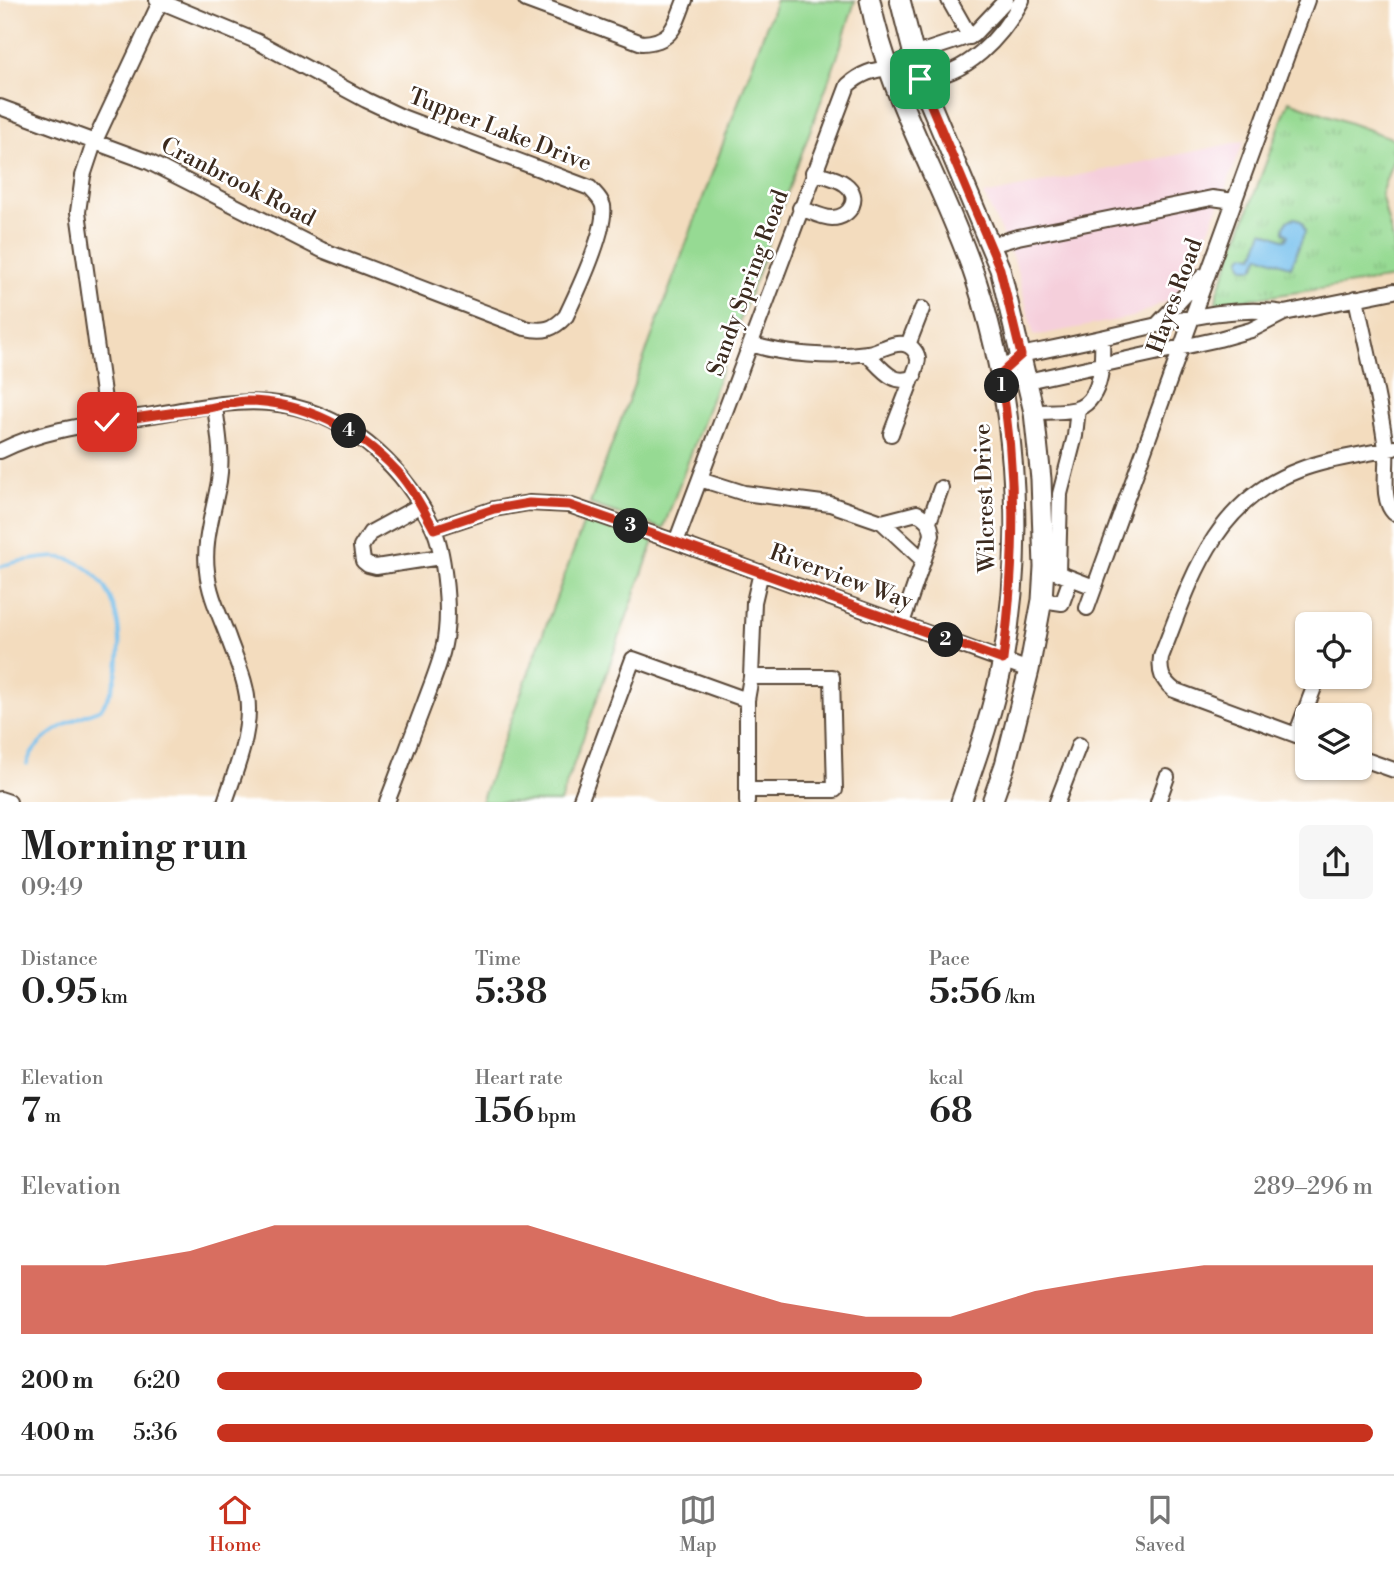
<!DOCTYPE html>
<html lang="en">
<head>
<meta charset="utf-8">
<style>
  body { margin:0; font-family:"Libre Bodoni",serif; background:#f6f6f6; color:#222; height:100vh; display:flex; flex-direction:column; font-size:26px; white-space:nowrap }
  * { box-sizing:border-box; margin:0 }
  p { font-size:23px; color:#767676 }
  .icon { flex:none; width:38px; height:38px; fill:none; stroke:currentColor; stroke-width:2; stroke-linecap:round; stroke-linejoin:round }
  .map { position:relative; height:802px; overflow:hidden }
  .sheet { display:flex; flex-direction:column; background:#fff; flex:1 }
  .sheet>* { flex:none }
  .controls { position:absolute; left:1295px; top:612px; display:grid; gap:14px }
  .controls a { display:grid; place-items:center; width:77px; height:77px; border-radius:10px; background:#fff; box-shadow:0 2px 5px #0004; font-size:35px }
  .pin { position:absolute; display:grid; place-items:center; width:60px; height:60px; color:#fff; margin:-30px; border-radius:14px; box-shadow:0 4px 10px #0006 }
  .km { position:absolute; width:35px; height:35px; margin:-18px; border-radius:50%; background:#222; color:#fff; font-size:19px; line-height:35px; text-align:center }
  .round { display:grid; place-items:center; flex:none; width:74px; height:74px; border-radius:10px; background:#f6f6f6 }
  .headline { display:flex; align-items:center; justify-content:space-between; height:119px; padding:0 21px }
  h1 { font-size:38px; font-weight:600; line-height:52px }
  .metrics { display:grid; grid-template-columns:repeat(3,1fr); gap:10px; height:119px; padding:7px 21px }
  .metrics div { display:grid; align-content:center }
  .metrics b { font-size:35px; font-weight:600 }
  .metrics small { font-size:19px; font-weight:400 }
  .metrics p { font-size:19px }
  .chart { height:196px; padding:14px 21px }
  .chart p { display:flex; justify-content:space-between }
  .chart svg { width:100%; height:126px; margin-top:7px; fill:#c8321e; opacity:.7 }
  ul { padding:0 21px; list-style:none; font-size:23px }
  li { display:grid; grid-template-columns:112px 84px 1fr; align-items:center; height:52px }
  li i { height:18px; border-radius:9px; background:#c8321e }
  .tab-bar { display:flex; justify-content:space-around; align-items:center; height:98px; border-top:2px solid #e0e0e0; background:#fff; font-size:19px; color:#767676 }
  .tab-bar a { display:grid; justify-items:center; gap:4px }
  .tab-bar .selected { color:#c8321e }
  .map>svg:first-child { display:block }
</style>
</head>
<body>
<div class="map">
<svg width="1394" height="802" viewBox="0 0 1394 802">
  <defs>
    <pattern id="park-tufts" width="24" height="20" patternUnits="userSpaceOnUse" patternTransform="scale(1.75)"><rect width="24" height="20" fill="#96da93"/><path d="M3 7l-1-3M5 7V3M7 7l1-3M15 17l-1-3M17 17v-4M19 17l1-3" fill="none" stroke="#82bb7e"/></pattern>
  </defs>
  <rect width="100%" height="100%" fill="#fff"/>
  <filter id="ink" filterUnits="userSpaceOnUse"><feTurbulence type="fractalNoise" baseFrequency=".0143" numOctaves="2"/><feDisplacementMap in="SourceGraphic" scale="14" xChannelSelector="R" yChannelSelector="G"/><feConvolveMatrix kernelMatrix="1 2 1 2 8 2 1 2 1" color-interpolation-filters="sRGB"/></filter>
  <filter id="wash" filterUnits="userSpaceOnUse"><feTurbulence type="fractalNoise" baseFrequency=".00686" numOctaves="4" result="noise"/><feDisplacementMap in="SourceGraphic" scale="28" xChannelSelector="R" yChannelSelector="G"/><feGaussianBlur stdDeviation="1.57" result="paint"/><feColorMatrix in="noise" values="0 0 0 0 0 0 0 0 0 0 0 0 0 0 0 0 0 1.4 0 .05"/><feComposite in="paint" operator="in"/></filter>
  <g filter="url(#wash)">
    <rect width="100%" height="100%" fill="#f3dcbe"/>
    <path fill="#f5cfdb" d="M1244,141L1193,270L1174,297L1133,317L1034,336L1015,263L984,195Z"/>
    <path fill="#96da93" stroke="#688258" stroke-width="2" d="M776,0L855,1L837,58L663,529L590,504Z
      M586,517L654,541L560,802H481Z"/>
    <path fill="url(#park-tufts)" stroke="#688258" stroke-width="2" d="M1289,101L1394,139V157L1381,194L1394,244V278L1216,304L1217,294Z"/>
    <path fill="#74c0ed" stroke="#587586" stroke-width="2" d="M1296,218L1302,222L1305,231L1291,267L1260,255L1254,268H1244L1241,263V258L1245,254L1254,256L1263,231L1286,240L1288,235L1284,232C1283,224 1287,219 1296,218Z"/>
    <g fill="none" stroke-linecap="round" stroke-linejoin="round">
      <path stroke="#74c0ed" stroke-width="3.5" d="M0,567C12,561 24,561 37,559C50,557 62,556 74,561C121,580 128,648 112,689C109,696 105,702 101,709C77,717 34,737 27,764"/>
    </g>
  </g>
  <g filter="url(#ink)">
    <g fill="none" stroke-linecap="round" stroke-linejoin="round">
      <g stroke="#574536" stroke-width="18">
        <path id="minor" d="M526,0L642,43C673,42 675,25 685,0
          M949,0L970,37
          M1006,0L973,35L913,55L890,68C899,72 912,79 922,78C967,76 1002,37 1022,0
          M0,107L149,162L322,250L525,328C544,332 553,330 566,316C577,293 607,229 603,206C601,198 595,194 590,188L402,117L366,100L256,41L157,0
          M800,208C810,211 822,218 832,218C851,218 862,196 845,184C837,178 823,175 813,172
          M991,245L1018,237L1212,198L1234,201
          M1356,298C1366,347 1380,400 1386,449C1388,468 1380,499 1394,513
          M1157,325L1203,276
          M751,344C783,355 833,358 868,353C880,351 892,342 904,344C911,345 917,352 918,359C919,364 895,422 891,434
          M908,345L922,309
          M866,353C880,366 894,389 914,376
          M1000,374L1027,381L1219,339L1251,330L1284,313L1394,291
          M1000,374L1021,355C1059,347 1098,339 1136,330C1184,319 1234,305 1284,313
          M215,407C218,430 223,457 219,481C214,511 203,540 207,571C209,594 220,616 228,637C236,660 248,684 248,709C248,741 235,772 225,802
          M1034,412C1047,411 1067,413 1079,408C1103,397 1103,360 1102,338
          M107,422L78,212L83,176L94,143L161,0
          M0,451C43,429 92,424 139,417C182,411 227,399 270,403C342,409 403,464 433,527C444,551 449,604 446,631C444,655 433,680 425,702C412,736 400,769 387,802
          M700,479L744,493L830,504L882,522L917,513C927,519 931,523 932,535L902,623
          M421,505L370,533L361,547L363,561L368,565L376,567L440,557
          M882,522L923,560
          M929,522L941,488
          M434,529L494,509L529,503L569,505L676,542L1029,670
          M676,542L848,85C862,73 872,70 890,68
          M1050,570L1094,587
          M1058,573L1060,494L1075,436L1078,408
          M1042,600L1062,603L1071,578
          M1087,608L1307,0
          M1296,735L1318,677
          M1307,739L1174,690C1162,680 1159,673 1161,657C1191,580 1213,502 1299,470C1330,458 1363,455 1394,448
          M1360,758L1394,770
          M747,790H835L832,677H751
          M0,799L9,802
          M580,802L633,659L747,700
          M747,802V700L751,677L754,602L761,572
          M1057,802L1079,745
          M1158,802L1167,777"/>
      </g>
      <g stroke="#574536" stroke-width="23">
        <path id="major" d="M870,0C889,99 944,184 975,277C1015,398 1026,534 1003,660C994,708 977,756 961,802
          M900,0L920,79L1000,269L1034,412L1041,479L1044,567L1042,600L1029,670L1005,765L992,802"/>
      </g>
      <use href="#minor" stroke="#fff" stroke-width="14"/>
      <use href="#major" stroke="#fff" stroke-width="19"/>
    </g>
  </g>
  <g fill="none" stroke-linecap="round" stroke-linejoin="round" filter="url(#ink)">
    <g stroke="#fff" stroke-width="14">
      <path id="route" d="M107,422C141,417 175,412 208,408C220,406 233,402 245,401C303,401 358,429 397,471C412,488 423,509 434,529L494,509L529,503L569,505L676,542L1003,660C1015,563 1018,471 1000,374L1021,355L1000,269L920,79"/>
    </g>
    <use href="#route" stroke="#c8321e" stroke-width="9"/>
  </g>
  <g text-anchor="middle" dominant-baseline="central" stroke-width="5" stroke-linejoin="round" paint-order="stroke">
    <g font-size="23" fill="#3b2a1e" stroke="#fff">
      <text transform="translate(500 130) rotate(21)">Tupper Lake Drive</text>
      <text transform="translate(238 182) rotate(27)">Cranbrook Road</text>
      <text transform="translate(748 283) rotate(-70)">Sandy Spring Road</text>
      <text transform="translate(1175 296) rotate(-70)">Hayes Road</text>
      <text transform="translate(985 498) rotate(-92)">Wilcrest Drive</text>
      <text transform="translate(841 577) rotate(20)">Riverview Way</text>
    </g>
  </g>
</svg>
<div class="controls">
<a><svg class="icon" aria-label="locate" viewBox="0 0 24 24"><circle cx="12" cy="12" r="6"/><path d="M12 2v4M12 18v4M2 12h4M18 12h4"/></svg></a>
<a><svg class="icon" aria-label="layers" viewBox="0 0 24 24"><path d="M12 4l9 5-9 5-9-5zM3 14l9 5 9-5"/></svg></a>
</div>
<div class="pin" style="left:920px;top:79px;background:#1e9e55"><svg class="icon" aria-label="arrive" viewBox="0 0 24 24"><path d="M6 21V4h12l-3 4 3 4H6"/></svg></div>
<div class="pin" style="left:107px;top:422px;background:#d93025"><svg class="icon" aria-label="check" viewBox="0 0 24 24"><path d="M5 12l5 5 9-10"/></svg></div>
<b class="km" style="left:1002px;top:386px">1</b>
<b class="km" style="left:946px;top:640px">2</b>
<b class="km" style="left:631px;top:526px">3</b>
<b class="km" style="left:349px;top:431px">4</b>
</div>
<section class="sheet">
<div class="headline"><div><h1>Morning run</h1><p>09:49</p></div><a class="round"><svg class="icon" aria-label="share" viewBox="0 0 24 24"><path d="M12 15V3M7 8l5-5 5 5M5 13v7h14v-7"/></svg></a></div>
<div class="metrics">
<div><p>Distance</p><b>0.95<small> km</small></b></div>
<div><p>Time</p><b>5:38</b></div>
<div><p>Pace</p><b>5:56<small> /km</small></b></div>
</div>
<div class="metrics">
<div><p>Elevation</p><b>7<small> m</small></b></div>
<div><p>Heart rate</p><b>156<small> bpm</small></b></div>
<div><p>kcal</p><b>68</b></div>
</div>
<div class="chart"><p><span>Elevation</span>289–296 m</p>
<svg viewBox="0 0 160 44" preserveAspectRatio="none"><path d="M0 44V20L10 20L20 15L30 6L40 6L50 6L60 6L70 15L80 24L90 33L100 38L110 38L120 29L130 24L140 20L150 20L160 20V44z"/></svg>
</div>
<ul>
<li><b>200 m</b>6:20<i style="width:61%"></i></li>
<li><b>400 m</b>5:36<i style="width:100%"></i></li>
</ul>
</section>
<nav class="tab-bar">
<a class="selected"><svg class="icon" aria-label="home" viewBox="0 0 24 24"><path d="M3 11l9-7 9 7M6 9v11h12V9"/></svg>Home</a>
<a><svg class="icon" aria-label="map" viewBox="0 0 24 24"><path d="M3 6l6-2 6 2 6-2v14l-6 2-6-2-6 2zM9 4v14M15 6v14"/></svg>Map</a>
<a><svg class="icon" aria-label="saved" viewBox="0 0 24 24"><path d="M7 4h10v16l-5-4-5 4z"/></svg>Saved</a>
</nav>
</body>
</html>
